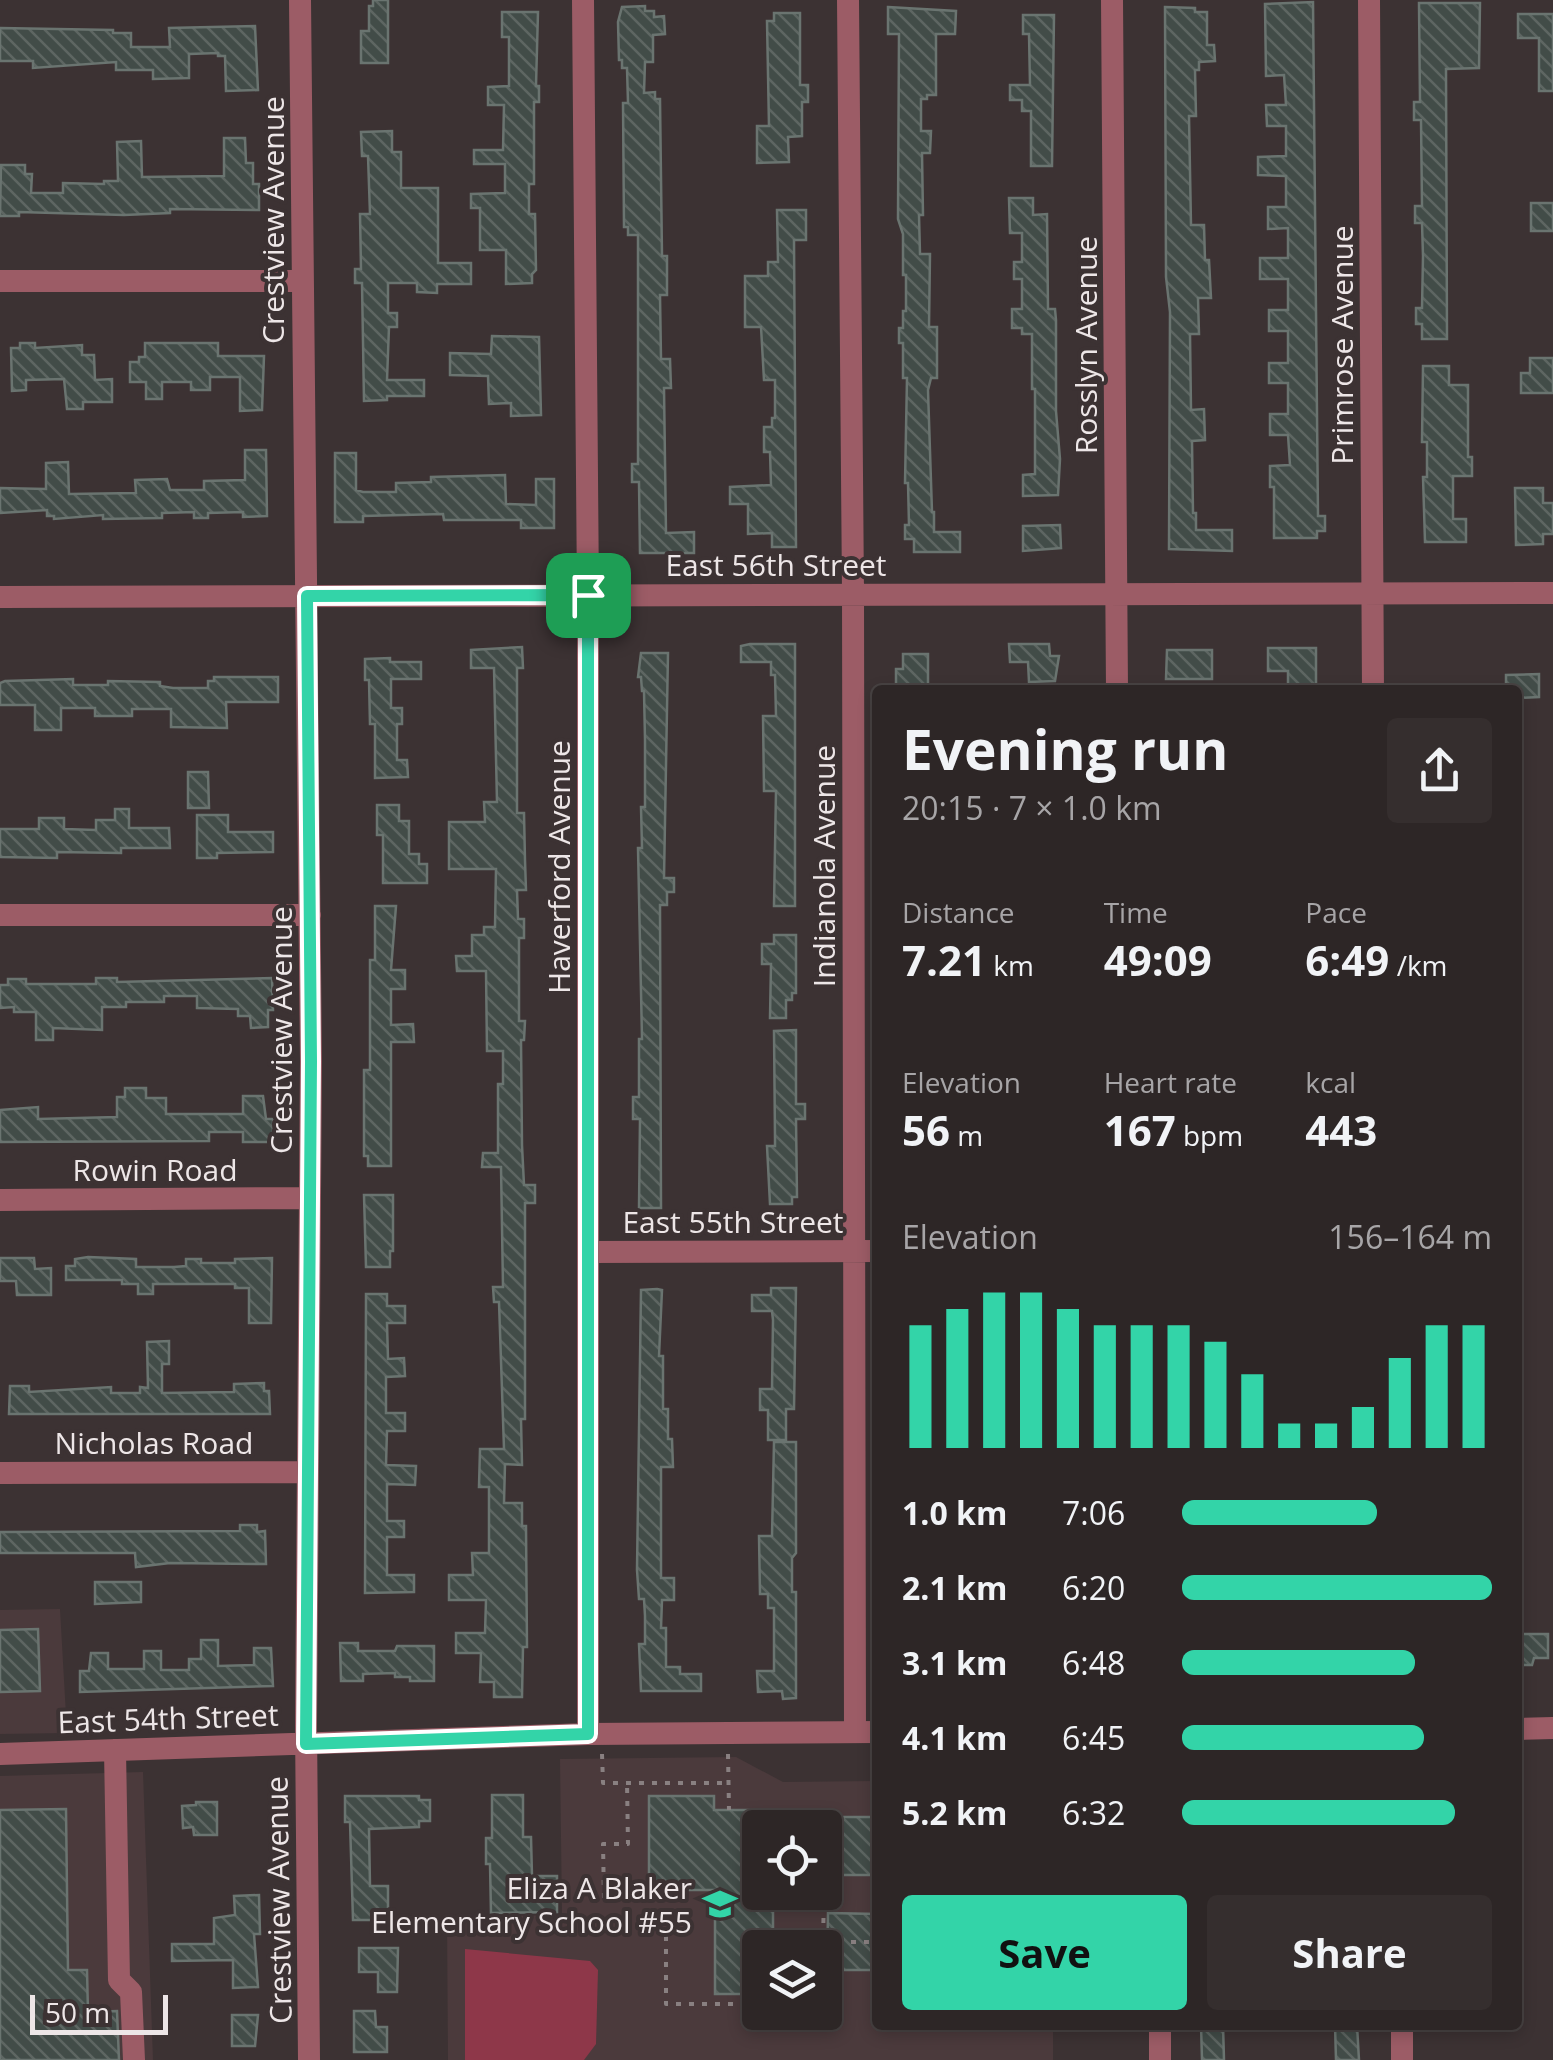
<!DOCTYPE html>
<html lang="en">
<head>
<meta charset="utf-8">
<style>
  body { margin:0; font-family:"Open Sans",sans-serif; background:#352e2e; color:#f1f3f6; height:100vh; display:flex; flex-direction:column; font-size:38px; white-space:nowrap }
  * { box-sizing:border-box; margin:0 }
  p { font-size:32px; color:#a7a5a7 }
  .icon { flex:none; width:55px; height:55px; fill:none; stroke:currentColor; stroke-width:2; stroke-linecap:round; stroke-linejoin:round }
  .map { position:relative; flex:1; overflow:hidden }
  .sheet { position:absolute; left:872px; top:685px; width:650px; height:1345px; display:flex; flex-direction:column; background:#2d2626; border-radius:10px; box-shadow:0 5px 15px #0003,0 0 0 2px #484343 }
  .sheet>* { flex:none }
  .fabs { position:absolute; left:742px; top:1810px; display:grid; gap:20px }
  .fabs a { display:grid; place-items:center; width:100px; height:100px; border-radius:10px; background:#2d2626; box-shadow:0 5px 15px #0003,0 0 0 2px #484343; font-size:50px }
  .scale { position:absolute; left:30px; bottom:25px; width:138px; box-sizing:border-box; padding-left:10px; border:5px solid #ede6e7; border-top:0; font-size:28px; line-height:35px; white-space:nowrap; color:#ede6e7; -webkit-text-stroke:8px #3c3233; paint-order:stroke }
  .pin { position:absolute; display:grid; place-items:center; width:85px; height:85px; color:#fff; margin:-42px; border-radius:20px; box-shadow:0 5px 15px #0006 }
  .round { display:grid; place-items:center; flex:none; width:105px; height:105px; border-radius:10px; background:#352e2e }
  .headline { display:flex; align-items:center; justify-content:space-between; height:170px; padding:0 30px }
  h1 { font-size:55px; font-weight:700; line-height:75px }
  .stats { display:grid; grid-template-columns:repeat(3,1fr); gap:15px; height:170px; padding:10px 30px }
  .stats div { display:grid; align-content:center }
  .stats b { font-size:42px; font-weight:700 }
  .stats small { font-size:28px; font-weight:400 }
  .stats p { font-size:28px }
  .chart { height:280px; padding:20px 30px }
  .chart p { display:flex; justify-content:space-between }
  .chart svg { width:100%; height:180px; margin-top:10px; stroke:#33d4a8; stroke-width:6 }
  .button { display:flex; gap:20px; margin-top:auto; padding:20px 30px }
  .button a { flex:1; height:115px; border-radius:10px; background:#33d4a8; color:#111; font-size:40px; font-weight:700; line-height:115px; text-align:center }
  .button a+a { background:#352e2e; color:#f1f3f6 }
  ul { padding:0 30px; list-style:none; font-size:32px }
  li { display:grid; grid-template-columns:160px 120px 1fr; align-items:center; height:75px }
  li i { height:25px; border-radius:12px; background:#33d4a8 }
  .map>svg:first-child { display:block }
</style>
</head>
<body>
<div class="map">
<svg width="1553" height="2060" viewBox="0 0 1553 2060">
  <defs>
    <pattern id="building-back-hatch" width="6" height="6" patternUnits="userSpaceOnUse" patternTransform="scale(2.5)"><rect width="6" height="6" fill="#424c48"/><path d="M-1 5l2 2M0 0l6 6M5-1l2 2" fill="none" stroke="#5e6662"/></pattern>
  </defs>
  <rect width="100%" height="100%" fill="#3c3233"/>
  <path fill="#4b3a3c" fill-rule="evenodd" d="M60,1609L67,1733L0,1734V1610Z
    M736,1757L783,1782L877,1781L878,2025H1053V2060H448L447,1917L562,1915L560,1759ZM760,1828H825V1892H760ZM760,1948H825V2012H760Z
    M143,1772L153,2060H0V1776Z"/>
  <path fill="#8e3749" d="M465,1949L590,1961L598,1970L596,2044L584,2060H465Z"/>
  <path fill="url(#building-back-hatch)" stroke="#6a7470" stroke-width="2.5" d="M373,0H388V63H361V31H369V6H373Z
    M1313,2L1318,516H1325V531H1317V538H1274V487H1270V466L1290,465L1288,435H1270V414H1288V383H1269V363H1288V331H1269V310H1288V279H1260V258H1288V228L1268,229V207H1286V176L1258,175V157L1286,156V126H1267L1266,105H1286L1284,75L1266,76L1265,4Z
    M1419,3H1480L1479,68L1446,69L1447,339H1422V324H1416V308H1422L1423,256L1422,223H1415V206H1422L1421,120H1414V102H1420Z
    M645,6V11H654V17L664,16L665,34L653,35V62H645L644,93L655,92V99H660L662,256H667V295H660L661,359H670L671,388H664L666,533L694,532V553H640L639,482H632V464H638V235H628V227H624L623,103H628L627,68H622V60H619L618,22L622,7Z
    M888,7L956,11L955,34H936V95H927V99H921V131H931L930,153H922L923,215H919L920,254H930L929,327H937V378H931L928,390L932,512H934V532H960V552H914V539H905V525H909L908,483H905L907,378H903V343H899V328H903V311H906V275H903V234L898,219L899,34H888Z
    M1165,7L1195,8V12H1207V45H1214L1215,61L1199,62V70H1195L1196,116H1189L1191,225H1204L1205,260H1209L1211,298H1198L1199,334H1190L1191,410L1204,409L1205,440L1192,441L1193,513H1196V530H1232V551L1169,549L1170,312L1166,277Z
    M502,12H538L536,86H539V102H534V184H529V214H535L536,270L532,274V283L506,284V250H480V208H471V194L505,193V164H474V150H503L504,105H488V87L509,86V37H502Z
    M774,13H800V85H808V102H802V136L788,137L789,162L757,163V126H769L767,21H774Z
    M1518,14H1553V91H1539V38H1518Z
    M1023,15H1054L1052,166H1031V111H1022V100H1010V85H1030L1029,34H1023Z
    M255,26L258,90L226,91L225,56H218V53L189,54V78L153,79V70H116V62L33,68V61H0V28L113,30V33H131V47H170L169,28Z
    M392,131V152H401V188H438V263H471V284H437V293L417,292V283H388V313H397V327H389L387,380H424V396H387V400L364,401L362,283H355V269H361L360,214H370L368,156H362L361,132Z
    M224,138H245L246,163H253V184H259V210L170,209V213L124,215L19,212V216H0L1,165H25V174H32L31,193H63V183L104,184V181H118L117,142L141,141L142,177L224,176Z
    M1009,198H1033V215L1047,214L1048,309H1055L1056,320V411L1060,459L1058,495L1023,496V475L1035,474V389H1032V334H1022V328H1012V309H1022V279H1014V262H1022V233H1010Z
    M1531,203H1553V231H1531Z
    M777,210H806V240H794L796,547H772V533L748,534V504H730V487L771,485L770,452H764V427H772V418H775V380H764L761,327H745V276H768V262H778Z
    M492,336L539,337L541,415L511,416V403L489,404L488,376L450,375V353L491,354Z
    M20,343H35V348L82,345V355H94L95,380L112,379V402H83V409H67L64,379L26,380V390L12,391L11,348H20Z
    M145,343H218V356H264L262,410L240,411V377H210V390H191V382H162V399H146V382H130V362H139V357H145Z
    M1530,358H1553V393H1521V373H1530Z
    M1423,366H1449V385H1468V457H1472V476H1453V519H1466V542H1425L1423,477H1427V442H1422Z
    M245,450H266L267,516L243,517V512L208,513V518H194V512L162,513V518L103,519V515L54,519V516H47V510L0,513V488L46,489V463L68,462L69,494L136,493L135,480L167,479L170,490H204V481L245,480Z
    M335,453H356V490L363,492H396V483L431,482V477L505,475L506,504L536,505V479H554V528H521V520H444L443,514L363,516V522H335Z
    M1515,488H1543V503H1553V534H1543V544L1516,545Z
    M1060,525L1061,548L1023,551V526Z
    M750,644H795V906H774L776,791H764L763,716H776L775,675H771V662H741V646Z
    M1009,644H1049L1050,656H1059L1055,681L1029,682L1028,662H1010Z
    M522,647L523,668H517V813H524L525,860L526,890H517L518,919H524V938H519V1021H525L524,1040H521L522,1145L524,1185H535V1203H525V1419H521L522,1465L505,1464L504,1503H522V1526H526L527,1647H523L522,1697H494V1682H480L481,1653H456V1633H485L486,1600H449V1575H473L472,1553H489V1487H479L480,1449H504L499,1302H494L493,1287H503L501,1167H482L483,1153H498V1084H503V1051H487L486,971H457L456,956H472V935H484V927H495L496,869H449V822H485L484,802H497L494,668H471V650Z
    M1268,648H1316V690H1288V671H1268Z
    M1167,650H1212V679H1166Z
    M641,653H668L664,878H674V892H667V905H660L661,1208H639L640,1119H633V1097H639V1039H642L638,848H642L641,807H645V740L644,691H642L641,677H638Z
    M903,654H928V686H896V669H903Z
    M390,658V662H421V679H391V708H402V724H397V760H407L408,777L375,778V724H370L369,680H365V659Z
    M1539,674V697L1518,698V690H1506V675Z
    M214,677H278V702H226L227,728L171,727V709H132V716H95V708H61V730H35V705H0V683L5,681L73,679V685H108V681L160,682V686L173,688H208V681H214Z
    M188,772H208L209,808H188Z
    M377,805H399V821H409V854H419V864H427V883H383V835H377Z
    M115,809H129V828H169L170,848H121V853L57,852V858L0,857V829H39V818H64V829L96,830V820H115Z
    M197,815H228V832H273V852L217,853V858H197Z
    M375,906H396L391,970H405V989H391V1025L413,1024L414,1042H391V1166H368V1156H364V1070H370V960H375Z
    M774,935H796V993H792V1000H786V1018H770L771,964H762V944H774Z
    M96,978H117V982L272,978L273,1010H268V1027L251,1028L250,1016H238V1009L197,1008V996H164V1002H126V1007H102V1030L53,1028V1040H36V1012H14V1007L0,1008V985H8V979H26V984H96Z
    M796,1030V1104H805V1119H796L797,1197H792V1204H770L767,1146H775V1138L774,1031Z
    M125,1088H146V1098H166V1114H243V1096H263L266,1119H273V1142H243V1132H209V1141L0,1142V1110L38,1107V1119L117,1117V1097H125Z
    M364,1195H393V1251H390V1267H366Z
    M88,1257L136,1259V1267H174L186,1266V1259H201V1263H235V1259L272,1258L271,1323H249V1288H235V1284H153V1294H138V1284H122V1280H66V1266H75V1259Z
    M0,1258H34L35,1269L51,1268V1295H17L16,1281H0Z
    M771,1288H796L794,1409H786V1440H768V1410H760V1389H772L773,1320L772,1311H752V1295H771Z
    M657,1289L662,1290L659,1356H663V1409H668V1439H672L673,1467H661V1578H674V1600H662L661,1628H666V1667H680V1674H701V1691H641L639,1644H645V1616L644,1599H639L637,1570L641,1290Z
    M366,1294H387V1306H405V1323H387L388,1359L404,1358L405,1376L386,1377V1413H405V1431H387L386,1465L416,1466L415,1485L387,1484V1521H404V1537H387V1575H414V1592L365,1593Z
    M169,1341V1364H162V1393L234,1392V1384L264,1383V1391H269L270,1414H9L10,1386H29V1392L111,1387V1393H140V1387L148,1388L147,1342Z
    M774,1442H796V1553L792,1558V1592H796V1698L783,1699L782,1691L758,1692L757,1671H774V1608H768V1594H760L759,1536H772Z
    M240,1525H257V1532L265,1531L266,1564L170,1563L136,1567L135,1553H0V1532L240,1531Z
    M95,1582H141V1602L95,1604Z
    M38,1629L40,1691L0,1692V1630Z
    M1518,1634H1548V1658H1534L1532,1665H1518Z
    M201,1640H218V1666L254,1665V1648H271L273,1686L80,1692V1671H89L91,1653H108V1669H144V1651H161V1670H189V1659H201Z
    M340,1643H358V1651H395L397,1646H434V1681H410V1677H395V1673L363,1674V1681H341Z
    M492,1795H523V1837H531L532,1876H557V1912L491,1913L490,1864H486V1838H492Z
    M345,1796H419V1800H430V1821H419V1827L369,1829L370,1886H388V1912H381V1920H353L350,1822H345Z
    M649,1796H714V1810H749V1817H760V1892H773V1948H760V1994H715V1890H649Z
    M196,1802H217V1835H194L193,1827L183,1828L182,1806L196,1805Z
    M66,1809L68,1970H87L88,2012L117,2011L119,2060H0V1810Z
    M825,1817H878V1875H825Z
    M259,1895L260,1934H254L258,1987L233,1988V1960L172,1961V1944H214V1918L235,1915L234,1896Z
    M828,1913L878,1914V1970H827Z
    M359,1948H398L397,1992H378V1972H359Z
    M354,2011H375L376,2027H387V2052H354Z
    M232,2015H258L255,2046H232Z
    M1201,2025H1223L1224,2060H1202Z
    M1335,2025H1357L1359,2060H1336Z"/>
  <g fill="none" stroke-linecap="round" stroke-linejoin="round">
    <path stroke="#898081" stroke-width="4" stroke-dasharray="5 8" stroke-linecap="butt" d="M602,1754L603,1783H728
      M728,1754L729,1810
      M824,1892L823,1942H878
      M604,1898L603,1844H628L627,1782
      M666,1936V2004H743V1994"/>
    <path stroke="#9c5c66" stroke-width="22" d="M300,0L311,1061L306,1726L309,2060
      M583,0L588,595V1734
      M848,0L853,593L855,1732
      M1112,0L1117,690
      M1369,0L1373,690
      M0,281H301
      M0,597L1553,593
      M0,915H310
      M0,1200L310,1198
      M589,1252L878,1251
      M0,1473L307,1472
      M1518,1729L1553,1728
      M115,1750L119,1980L131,1992L134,2060
      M0,1754L588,1734L878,1732
      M1160,2025V2060
      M1402,2025V2060"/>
  </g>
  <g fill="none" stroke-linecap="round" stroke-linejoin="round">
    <g stroke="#fff" stroke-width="20">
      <path id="route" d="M588,595V1734L306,1744L311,1061L307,596Z"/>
    </g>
    <use href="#route" stroke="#33d4a8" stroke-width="12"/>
  </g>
  <defs>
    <g id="school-bare" transform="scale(2.7)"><path d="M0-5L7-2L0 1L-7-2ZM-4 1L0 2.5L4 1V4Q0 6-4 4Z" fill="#33d4a8" stroke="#3c3233" stroke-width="2.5" paint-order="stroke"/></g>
  </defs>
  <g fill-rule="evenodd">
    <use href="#school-bare" x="720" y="1904"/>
  </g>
  <g text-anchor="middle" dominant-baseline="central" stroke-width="8" stroke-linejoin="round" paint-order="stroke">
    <g font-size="30" fill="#ede6e7" stroke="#3c3233">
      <text transform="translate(272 220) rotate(-90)">Crestview Avenue</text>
      <text transform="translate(1085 345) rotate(-90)">Rosslyn Avenue</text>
      <text transform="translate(1341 345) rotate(-90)">Primrose Avenue</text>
      <text x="776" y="564">East 56th Street</text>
      <text transform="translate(823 866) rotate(-90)">Indianola Avenue</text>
      <text transform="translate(558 867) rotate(-90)">Haverford Avenue</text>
      <text transform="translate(280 1030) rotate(-90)">Crestview Avenue</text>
      <text x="155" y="1169">Rowin Road</text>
      <text x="733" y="1221">East 55th Street</text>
      <text x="154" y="1442">Nicholas Road</text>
      <text transform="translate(168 1718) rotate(-2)">East 54th Street</text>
      <text transform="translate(278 1900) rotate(-91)">Crestview Avenue</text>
    </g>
    <g font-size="30" fill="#ede6e7" stroke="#3c3233" text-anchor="end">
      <text x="692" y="1887">Eliza A Blaker<tspan x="692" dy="34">Elementary School #55</tspan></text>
    </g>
  </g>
</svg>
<div class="fabs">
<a><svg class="icon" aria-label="locate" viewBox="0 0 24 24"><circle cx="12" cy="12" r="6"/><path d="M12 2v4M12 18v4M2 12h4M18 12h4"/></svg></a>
<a><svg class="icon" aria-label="layers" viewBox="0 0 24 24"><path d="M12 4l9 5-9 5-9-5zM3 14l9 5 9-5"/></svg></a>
</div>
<div class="scale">50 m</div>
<div class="pin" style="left:588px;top:595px;background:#1e9e55"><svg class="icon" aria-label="arrive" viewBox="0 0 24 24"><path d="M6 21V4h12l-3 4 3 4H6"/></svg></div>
<section class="sheet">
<div class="headline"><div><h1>Evening run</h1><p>20:15 · 7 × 1.0 km</p></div><a class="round"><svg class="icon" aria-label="share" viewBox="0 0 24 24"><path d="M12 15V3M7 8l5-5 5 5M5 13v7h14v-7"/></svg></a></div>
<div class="stats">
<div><p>Distance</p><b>7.21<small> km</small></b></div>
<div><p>Time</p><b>49:09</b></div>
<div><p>Pace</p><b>6:49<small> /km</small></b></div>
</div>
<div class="stats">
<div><p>Elevation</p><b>56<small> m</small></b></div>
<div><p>Heart rate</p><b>167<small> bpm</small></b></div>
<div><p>kcal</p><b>443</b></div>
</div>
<div class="chart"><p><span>Elevation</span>156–164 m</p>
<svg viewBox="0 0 160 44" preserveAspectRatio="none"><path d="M5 44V14M15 44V10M25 44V6M35 44V6M45 44V10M55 44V14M65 44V14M75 44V14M85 44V18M95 44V26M105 44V38M115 44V38M125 44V34M135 44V22M145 44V14M155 44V14"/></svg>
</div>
<ul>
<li><b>1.0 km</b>7:06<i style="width:63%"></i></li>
<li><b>2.1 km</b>6:20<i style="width:100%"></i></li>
<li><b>3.1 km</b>6:48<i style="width:75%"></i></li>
<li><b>4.1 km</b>6:45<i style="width:78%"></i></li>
<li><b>5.2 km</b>6:32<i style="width:88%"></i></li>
</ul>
<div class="button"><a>Save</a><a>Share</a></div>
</section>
</div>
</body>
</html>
